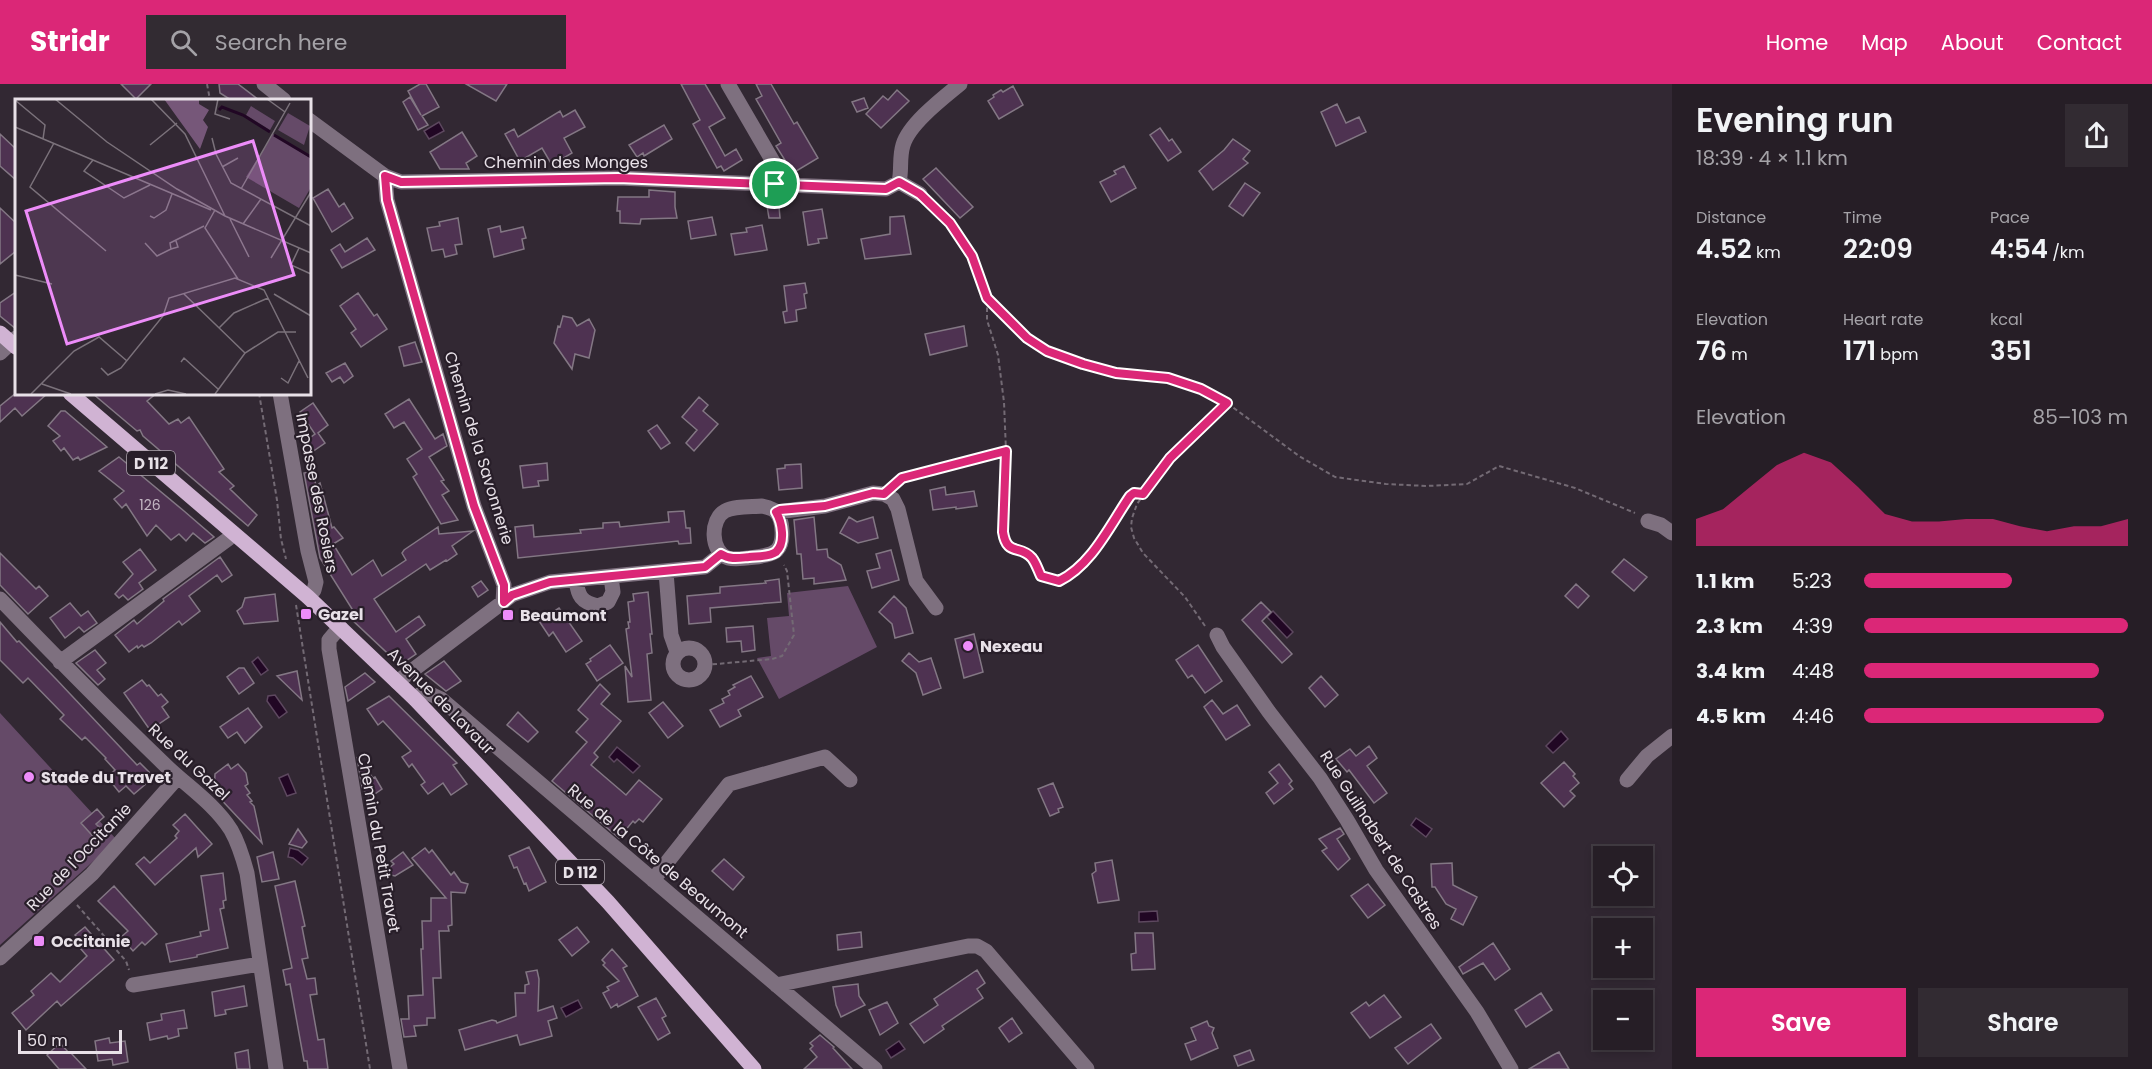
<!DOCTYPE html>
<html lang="en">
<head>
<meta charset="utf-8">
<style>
  body { margin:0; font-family:Poppins,sans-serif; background:#322b32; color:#f1f3f6; height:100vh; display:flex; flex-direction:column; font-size:22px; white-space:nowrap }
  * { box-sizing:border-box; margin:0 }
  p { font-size:20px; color:#a4a2a7 }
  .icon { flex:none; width:33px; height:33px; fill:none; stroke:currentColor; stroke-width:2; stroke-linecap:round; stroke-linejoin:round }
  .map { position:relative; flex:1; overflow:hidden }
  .panel { display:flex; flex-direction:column; background:#261e26; width:480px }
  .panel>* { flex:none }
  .tools { position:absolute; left:1593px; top:762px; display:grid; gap:12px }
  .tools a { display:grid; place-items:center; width:60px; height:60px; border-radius:0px; background:#261e26; box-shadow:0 3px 9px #0003,0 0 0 2px #423c43; font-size:30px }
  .scale { position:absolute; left:18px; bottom:15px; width:104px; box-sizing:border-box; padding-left:6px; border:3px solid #e8e1e8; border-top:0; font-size:16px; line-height:21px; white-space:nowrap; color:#e8e1e8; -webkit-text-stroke:4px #281e29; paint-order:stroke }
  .pin { position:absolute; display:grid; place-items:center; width:51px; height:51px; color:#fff; margin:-26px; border:3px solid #fff; border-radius:50%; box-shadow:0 2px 6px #0007 }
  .round { display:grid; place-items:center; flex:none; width:63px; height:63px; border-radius:0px; background:#322b32 }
  .summary { display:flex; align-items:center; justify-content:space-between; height:102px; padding:0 24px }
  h1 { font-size:33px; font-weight:600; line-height:45px }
  .figures { display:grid; grid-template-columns:repeat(3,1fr); gap:9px; height:102px; padding:6px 24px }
  .figures div { display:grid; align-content:center }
  .figures b { font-size:26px; font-weight:600 }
  .figures small { font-size:16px; font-weight:400 }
  .figures p { font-size:16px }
  .chart { height:168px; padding:12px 24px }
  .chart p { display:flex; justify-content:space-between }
  .chart svg { width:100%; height:108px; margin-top:6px; fill:#db2777; opacity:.7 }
  .primary-button { display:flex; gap:12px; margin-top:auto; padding:12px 24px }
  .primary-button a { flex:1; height:69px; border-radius:0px; background:#db2777; color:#fff; font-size:24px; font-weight:600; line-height:69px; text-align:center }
  .primary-button a+a { background:#322b32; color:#f1f3f6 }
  ul { padding:0 24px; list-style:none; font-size:20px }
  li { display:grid; grid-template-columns:96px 72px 1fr; align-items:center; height:45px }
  li i { height:15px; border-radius:8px; background:#db2777 }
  header { display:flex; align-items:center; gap:36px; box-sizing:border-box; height:84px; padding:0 30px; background:#db2777; color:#fff }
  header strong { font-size:28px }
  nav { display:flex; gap:33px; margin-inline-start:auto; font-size:21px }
  .search { width:420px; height:54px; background:#322b32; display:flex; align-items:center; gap:15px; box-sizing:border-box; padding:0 21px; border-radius:0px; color:#a4a2a7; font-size:22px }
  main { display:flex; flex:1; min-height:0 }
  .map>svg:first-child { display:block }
</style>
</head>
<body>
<header>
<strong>Stridr</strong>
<div class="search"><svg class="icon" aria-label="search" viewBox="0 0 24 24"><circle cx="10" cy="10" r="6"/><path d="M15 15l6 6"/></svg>Search here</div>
<nav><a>Home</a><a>Map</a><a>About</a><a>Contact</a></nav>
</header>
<main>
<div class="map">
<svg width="1672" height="985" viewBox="0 0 1672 985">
  <rect width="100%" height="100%" fill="#322833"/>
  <path fill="#654a68" d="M848,502L877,563L779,615L757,574L771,572L767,534L789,532L787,509Z
    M0,629L117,756L0,861Z"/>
  <path fill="#210724" stroke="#5d485f" stroke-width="1.5" d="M439,38L444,47L429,55L424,47Z
    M1273,527L1293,548L1287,554L1267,533Z
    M258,573L268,586L261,591L252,578Z
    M275,611L287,628L279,634L267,617L268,612Z
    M1561,647L1568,655L1553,669L1546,662Z
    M617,663L640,682L633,689L617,675L614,678L609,673Z
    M288,690L296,709L287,712L279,694Z
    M1416,734L1432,745L1426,753L1411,741Z
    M290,764L298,766L308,774L302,781L293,774L288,773Z
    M1157,827L1158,837L1139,838V828Z
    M578,916L582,924L566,933L561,924Z
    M899,957L905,965L891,974L886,966Z"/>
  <path fill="#4e3251" stroke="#837784" stroke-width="1.5" d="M121,0H151L136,15Z
    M219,0H238L259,16H231L220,9Z
    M420,0H426L439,23L422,32L428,41L418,46L403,18L410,13L421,31L408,7Z
    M466,0H507L496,17Z
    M681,0H705L725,34L709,43L725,72L736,65L742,76L724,87L721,82L717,84L693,40L700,36Z
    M756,0H771L794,40L797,38L818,74L793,89L776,62L781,59L756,15L762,12Z
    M1013,2L1023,21L999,35L988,17L994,13L993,11L1001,6L1003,8Z
    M897,6L909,17L881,44L866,30L883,12L888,16Z
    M864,14L868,24L857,28L852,18Z
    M1337,20L1346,39L1359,33L1366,48L1336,62L1321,28Z
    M575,26L585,43L564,54L572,69L552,81L542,64L520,77L505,50L514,45L518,53L560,27L563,33Z
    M664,41L672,55L644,72L643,69L637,73L629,61Z
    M1160,44L1169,57L1172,55L1181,68L1168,77L1150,51Z
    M462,48L477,72L466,79L469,85H440L430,68Z
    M0,50L16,65V96L0,82Z
    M1233,55L1250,67L1243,75L1248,79L1213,106L1199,87L1224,66Z
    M1124,82L1136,104L1111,118L1100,98L1116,90L1114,87Z
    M936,84L973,123L960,134L923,95Z
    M1245,99L1260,109L1243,132L1229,122Z
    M328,105L339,123L344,119L353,134L332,148L313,114Z
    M649,106L675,108V123L677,134L641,135L640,140L620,139V127H617L618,113H649Z
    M767,122H779L780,134H769Z
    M0,124L16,139V167L0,180Z
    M822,125L827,154L818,155L819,159L808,161L803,128Z
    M904,132L911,170L865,175L861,155L890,150V133Z
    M712,133L716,151L691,155L688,137Z
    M458,134L462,160L455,161L457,170L445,173L443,165L432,167L427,144L440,142L439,138Z
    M762,141L767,166L735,171L731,150L747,148L746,144Z
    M500,142L501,148L523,143L526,154L522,155L524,165L494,173L488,145Z
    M367,154L375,166L342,184L331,166L340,160L345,168Z
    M805,199L807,209L804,210L806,224L796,226L797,237L785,239L783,228L787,227L784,202Z
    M16,208V245L0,232V219Z
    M358,209L374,232L377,230L387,245L361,263L351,249L356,245L340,222Z
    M563,232L572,234L577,242L589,235L595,246L589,274L575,270L572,285L554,259L558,242L560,243Z
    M964,242L967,262L930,271L925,250Z
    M415,258L422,278L404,282L399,263Z
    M345,279L353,292L344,299L340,293L332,298L326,289Z
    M16,309H48L22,332L15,324L0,338V322Z
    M92,309H157L147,317L169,340L178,335L181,339L189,333L224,385L219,388L234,402L230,405L257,431L248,442L143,352L140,346L137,347Z
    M699,313L708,321L703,327L718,340L694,367L686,359L697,346L682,333Z
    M409,315L435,355L443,350L447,362L429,373L444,396L441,397L449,407L442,411L458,436L441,440L413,393L417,390L407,375L422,365L404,338L394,344L385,330Z
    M313,319L328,341L318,349L325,359L312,368L304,358L315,350L300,328Z
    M61,327H65L107,363L80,376L78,373L73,376L64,364L61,367L53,357L60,352L48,342Z
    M657,341L670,359L661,365L648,347Z
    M119,373L184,427L214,453L205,459L193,449L186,457L179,450L171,456L156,441L147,452L126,420L122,424L114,415L124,407L99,387Z
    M547,379L548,396L538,397L539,402L523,404L520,382Z
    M801,380L802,404L779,406L777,385L785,384V381Z
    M313,387L316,402L320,399L332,444L334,443L343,454L333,460L352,491L373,476L382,492L406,476L402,469L404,466L438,443L439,450L473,447L452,462L457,470L447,477L446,476L430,486L426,480L374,515L396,548L419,532L425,541L406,555L416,570L400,581L348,532L354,528L320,474L304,389Z
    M945,403L946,411L974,407L977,422L956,425V423L933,426L930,406Z
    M684,427L686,444H690L691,459L679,460L678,457L518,474L515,443L533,441L534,453L581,449L580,446L603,444V439L619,438L620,443L667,438H669L668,428Z
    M814,433L817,466L827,465L828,473L841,481L846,496L814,500V494L803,495L801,470H797L794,436Z
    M849,433L857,438L873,433L878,454L858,459L840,449Z
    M140,465L156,486L139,499L143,505L128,516L123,511L119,514L115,510L133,490L123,478Z
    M891,466L899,496L872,504L867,487L880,484L876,470Z
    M0,469L36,505L39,502L48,512L28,530L0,501Z
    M220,473L232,491L222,498L217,491L189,512L200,527L182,541L179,537L151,559L144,563L142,561L138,564L137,562L129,568L115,551L134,536L137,540L164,517L163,515Z
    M1624,475L1647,493L1634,507L1612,488Z
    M779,495L781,518L710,524L711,538L689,540L687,512L720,509V503L766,499L765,497Z
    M481,497L488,506L478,513L472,503Z
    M1576,500L1589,512L1578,524L1565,512Z
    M648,508L652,550H650L652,569L647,570L651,616L628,618L625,582L632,593L626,545L629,544L628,538H630L628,518L634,517L633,510Z
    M275,510L278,537L244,540L237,527L242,523L245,514Z
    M894,512L906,524L913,549L895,554L892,540L879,528Z
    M1261,518L1271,528L1262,537L1292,570L1282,579L1242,536Z
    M70,519L81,532L88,527L97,539L84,548L79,543L65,554L50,534Z
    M559,524L582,557L566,568L553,548L549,552L539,537Z
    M0,538L17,558L19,557L56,595L137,681L140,679L154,693L134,710L126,702L119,708L107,693L115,686L105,675L106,674L85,653L82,656L60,635L64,631L28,594L23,599L0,576Z
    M753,542L755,566L742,568L741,557L727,558L726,544Z
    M974,550L983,588L964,594L955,555Z
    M610,561L623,579L597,597L586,580L591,577L590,575Z
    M1198,561L1222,597L1205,609L1192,591L1188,594L1176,576Z
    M95,566L106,579L97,586L105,595L98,601L76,579Z
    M909,569L919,578L931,574L941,604L923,611L916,589L902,577Z
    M444,577L461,597L446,607L425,590Z
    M239,584H244L254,599L239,610L227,593Z
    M297,587L302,616L277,592Z
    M365,589L375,598L348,617L345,603Z
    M751,592L763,613L738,626L741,632L720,643L710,626L724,619L722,615L730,611L728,607L735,603L733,601Z
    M1321,592L1338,611L1325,623L1309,604Z
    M142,596L147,602L149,601L158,612L161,610L168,618L162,623L169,633L150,646L124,609Z
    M600,600L610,610L601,620L621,637L594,669L598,673L591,681L626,711L639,696L662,715L643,738L639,735L635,739L633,737L619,754L552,697L587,658L576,648L588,635L578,626Z
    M389,612L457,679L453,681L467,700L451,711L443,699L428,710L421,701L425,698L412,680L409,683L402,673L411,667L383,637L378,641L367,625Z
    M1212,616L1223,630L1237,621L1250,641L1226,656L1204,623Z
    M663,618L683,642L668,654L649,629Z
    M248,624L262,643L245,659L237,648L228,654L220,643Z
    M518,628L538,648L528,658L507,641Z
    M1369,662L1377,674L1367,682L1387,709L1374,719L1349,686L1347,688L1336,675L1350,665L1356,672Z
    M357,673L373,694L375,693L382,705L369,714L362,703Z
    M1564,678L1575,690L1573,692L1579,699L1570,707L1575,712L1564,723L1541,699Z
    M228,680L231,685L238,680L246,689L248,700L245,702L250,709L247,711L252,717L250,718L254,722L262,759L214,708L215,690Z
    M1279,680L1292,697L1289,700L1293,705L1274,720L1266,709L1278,699L1269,688Z
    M1053,699L1063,723L1058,725L1059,728L1050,732L1038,705Z
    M97,725L104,733L96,740L108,752L99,759L81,739Z
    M185,730L212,760L198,773L196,764L155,801L136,780L144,773L150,779L177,754L175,752L179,747L173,741Z
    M1340,744L1344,750L1337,755L1350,775L1338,786L1322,767L1327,764L1319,755Z
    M298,745L307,758L302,764L289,760Z
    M529,763L546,798L529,807L526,799L524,800L517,783L514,784L509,772Z
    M425,764L429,769L432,766L451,791L454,788L461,798L468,800L465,809L451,808L452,841L448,842L449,847H439L441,894H433L435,934H427V941L414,942L416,952L404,953L401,935H409L408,912L423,911L421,865H423L422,837H431V814H446L412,774Z
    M273,768L279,795L262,798L257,773Z
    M403,768L413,781L395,792L382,789L394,780L391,777Z
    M724,775L744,793L733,806L712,787Z
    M1112,776L1119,816L1098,819L1092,790L1096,787L1095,779Z
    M1452,779L1453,801L1477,813L1463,841L1451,835L1456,825L1446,820L1435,803H1432L1431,780Z
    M223,789L226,816L223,817L224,824L220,825L228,864L197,871V873L170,878L166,860L201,852L200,848L209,846L201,792Z
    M295,797L305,842L302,843L308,874L302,875L307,895L315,894L317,910L310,911L318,956L324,955L328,985H308L307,977H304L290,900L286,901L283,886L292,884L275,802Z
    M1368,800L1385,821L1368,834L1351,812Z
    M114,802L157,850L145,861L142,858L133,867L121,853L128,847L98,817Z
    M85,843L114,876L61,922L57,917L26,946L12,929L34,911L31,907L51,889L60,898L87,872L80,864L81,857L75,851Z
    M577,843L589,858L572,872L559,856Z
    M861,848L862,863L838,866L837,851Z
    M1135,849H1153L1155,885L1132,886L1131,870L1136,869Z
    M1493,859L1510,885L1495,896L1483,879L1463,890L1459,883Z
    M612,865L627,882L623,884L638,912L618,923L617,920L611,924L603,909L609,906L607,903L619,897L603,881L605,879L602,876Z
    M537,886L539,895L538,927L553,922L557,934L548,937L552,952L520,961L517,951L465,966L459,946L492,936L496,937L497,939L516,932L515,909H525V901L529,900L526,888Z
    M977,886L985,899L977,905L983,914L942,942L944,945L924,959L910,940L938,921L934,915Z
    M858,900L859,912L865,921L841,933L836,921L833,903Z
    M244,902L247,922L225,926L226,930L215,932L212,908Z
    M1541,909L1552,926L1526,943L1515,926Z
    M1384,911L1401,933L1370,954L1351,929L1366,918L1369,922Z
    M656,914L666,932L662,934L670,949L658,956L638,923Z
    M887,918L898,939L880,951L869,926Z
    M184,926L187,944L178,945L179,952L168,955L167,952L150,956L147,939L162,936L161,930Z
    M1012,934L1022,949L1009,958L999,944Z
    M1207,937L1209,942L1214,944L1212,949L1218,964L1191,976L1185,960L1196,956L1191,944Z
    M1431,940L1441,954L1408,980L1395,964Z
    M820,951L834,963L833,964L852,985H804L817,973L810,965L813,962L810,959Z
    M109,954L110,959L125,957L128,978L113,981L112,975L98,977L95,957Z
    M60,959L69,969L70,968L86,985H59L47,971Z
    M248,966L250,985H237L235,969Z
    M1250,966L1254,976L1238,982L1234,972Z
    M1559,968L1569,985H1529L1553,971Z"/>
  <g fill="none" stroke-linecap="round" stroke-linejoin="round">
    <path stroke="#736a74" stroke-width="2" stroke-dasharray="4.5 3" stroke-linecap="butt" d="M207,0L210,16
      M931,121L950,139L972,172L987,214V236L998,271L1004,318L1006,367L1003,448C1007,473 1020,460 1032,474C1036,479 1038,486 1041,492L1059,497C1092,481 1110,441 1130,412L1134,409L1143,410
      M987,214L1027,254L1047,267L1083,280L1116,289L1168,294L1201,305L1227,319L1299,372L1335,393L1386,400L1426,402L1467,400L1499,382L1575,404L1635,429
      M259,309L277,416L281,455L286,475
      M895,400L902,394L1006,367
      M296,521L370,985
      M1205,542L1185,513L1143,469L1134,454L1131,443L1132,434L1137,420L1170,374L1227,319
      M705,581L772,575L782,572L794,551L787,487L784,481
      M77,821L126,877L129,886"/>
    <path stroke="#7e707f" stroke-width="15" d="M264,0L284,16
      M728,0L775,81V100
      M309,36L385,92L401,98L618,94L886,105L899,98C902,86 899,74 903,61C909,40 943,14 960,0
      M385,92L387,116L474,422L504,501L503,518L397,598
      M899,98L920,110
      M0,269L16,254
      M280,309L308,467L316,498L314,506L308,513
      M762,422C766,423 772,424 775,427C783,434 785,458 777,466C771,473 736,476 728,474C710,468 710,435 725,427C734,422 751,423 762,422Z
      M776,428L825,422L873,409L884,410L893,415L898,425L916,497L936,524
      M1648,437L1661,441L1672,449
      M666,488L671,551L677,568
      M576,496C578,512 581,518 598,522L608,518L613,508L611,493
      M0,515C53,570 107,625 162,678C185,701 213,718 231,746C239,760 243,774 247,789L276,985
      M503,518L512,511L550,498L705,483L721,470
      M340,543L329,556V565L400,985
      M1217,551L1223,563L1269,628L1320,694L1347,736L1376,786L1477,928L1511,985
      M673 580a16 16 0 1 1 32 0a16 16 0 1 1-32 0Z
      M60,578L228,455L233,449
      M415,615L424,607L441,615L875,985
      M1627,696L1647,672L1672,652
      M653,796L729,700L825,673L850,696
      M0,874L92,790L178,693
      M133,901L260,880
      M776,901L968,862H977L986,867L1087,985"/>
    <path stroke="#d0b3d3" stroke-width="15" d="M0,249L16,263
      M70,309L308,513L415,615L608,818L754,985"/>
  </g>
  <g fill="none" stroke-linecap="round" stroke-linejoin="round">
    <g stroke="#fff" stroke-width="12">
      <path id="route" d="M385,92L401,98L618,94L886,105L899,98L920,110L950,139L972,172L987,214L1027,254L1047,267L1083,280L1116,289L1168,294L1201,305L1227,319L1170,374L1143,410L1134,409L1130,412C1110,441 1092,481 1059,497L1041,492C1038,486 1036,479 1032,474C1020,460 1007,473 1003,448L1006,367L902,394L884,410L873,409L825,422L780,426L776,428C782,438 786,459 776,468C769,473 757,472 749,473C739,474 730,476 721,470L705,483L550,498L512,511L504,518V501L474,422L387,116Z"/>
    </g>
    <use href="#route" stroke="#db2777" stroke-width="8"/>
  </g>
  <g fill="#ed8cf9" stroke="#281e29" stroke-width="2">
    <rect x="300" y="524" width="12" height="12" rx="3"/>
    <rect x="502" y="525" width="12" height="12" rx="3"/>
    <circle cx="968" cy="562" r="6"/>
    <circle cx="29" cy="693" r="6"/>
    <rect x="33" y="851" width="12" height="12" rx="3"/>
  </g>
  <g text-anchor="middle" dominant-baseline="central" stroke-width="4.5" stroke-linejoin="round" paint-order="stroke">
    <g font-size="14" fill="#c2b5c2">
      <text x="150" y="421">126</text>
    </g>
    <g fill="#281e29" stroke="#aea6af" stroke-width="1.5">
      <rect x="127" y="367" width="48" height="24" rx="4.5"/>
      <rect x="556" y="776" width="48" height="24" rx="4.5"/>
    </g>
    <g font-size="15" font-weight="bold" fill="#e8e1e8">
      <text x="151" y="379">D 112</text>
      <text x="580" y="788">D 112</text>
    </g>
    <g font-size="16" fill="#e8e1e8" stroke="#281e29">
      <text x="566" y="78">Chemin des Monges</text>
      <text transform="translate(479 364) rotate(73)">Chemin de la Savonnerie</text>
      <text transform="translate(317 409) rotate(79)">Impasse des Rosiers</text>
      <text transform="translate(441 617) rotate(45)">Avenue de Lavaur</text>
      <text transform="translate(189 678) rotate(43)">Rue du Gazel</text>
      <text transform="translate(1381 756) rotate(57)">Rue Guilhabert de Castres</text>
      <text transform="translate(379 759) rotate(80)">Chemin du Petit Travet</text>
      <text transform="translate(79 773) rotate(-46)">Rue de l'Occitanie</text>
      <text transform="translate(658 777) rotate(40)">Rue de la Côte de Beaumont</text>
    </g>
    <g font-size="16" font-weight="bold" fill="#e8e1e8" stroke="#281e29" text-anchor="start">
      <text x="318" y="530">Gazel</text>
      <text x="520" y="531">Beaumont</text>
      <text x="980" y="562">Nexeau</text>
      <text x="41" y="693">Stade du Travet</text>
      <text x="51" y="857">Occitanie</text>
    </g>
  </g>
  <g transform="translate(15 15)">
    <rect width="296" height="296" fill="#322833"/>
    <path d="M236,7L260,22L255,31L231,16ZM273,14L295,27L289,46L263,31ZM258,35L295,59V90L284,109L231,78Z" fill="#654a68"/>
    <path d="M149,0H184V5L194,11L188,21L193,28L185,50Z" fill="#765779"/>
    <path fill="none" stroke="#210724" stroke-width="3" d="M204,11L207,8L228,16L255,33M259,36L296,58"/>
    <path fill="none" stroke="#7b727b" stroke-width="1.5" d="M40,0L92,43L162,90L210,117L296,154M136,0L170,35L210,117M203,0L200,15L215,20M252,0L270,13M0,1L30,26L28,40M0,28L196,111M197,39L201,55L216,84L296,127M39,44L15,88L91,152M135,46L162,24M78,61L69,72L109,99L135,86M207,68L223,59M226,90L275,4M200,111L190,129L223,180M135,117L139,119L151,111L157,95M215,120L234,158M228,125L246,100M161,142L163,148L156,150L155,144L189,127M130,144L142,157L156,150M284,149L276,166L296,175M256,159L296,93M0,176L37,185M169,195L230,254M259,195L296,217M204,229L219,214L253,199M166,263L169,259L203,290M86,269L93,276L106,269L148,217L154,199L220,179L249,191L293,279M266,279L273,284L284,262M27,285L56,295M16,295L59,252L84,238L112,262M140,295L153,291L171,295M200,295L230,254L263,233H281"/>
    <path fill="#ed8cf9" fill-opacity="0.15" stroke="#ed8cf9" stroke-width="3" d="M238,42L279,176L52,245L11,112Z"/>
    <rect width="296" height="296" fill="none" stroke="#e8e1e8" stroke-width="3"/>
  </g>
</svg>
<div class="tools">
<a><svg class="icon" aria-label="locate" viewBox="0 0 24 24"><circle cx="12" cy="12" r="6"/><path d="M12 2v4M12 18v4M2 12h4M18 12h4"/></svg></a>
<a>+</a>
<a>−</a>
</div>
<div class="scale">50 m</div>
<div class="pin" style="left:775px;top:100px;background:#1e9e55"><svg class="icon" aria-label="arrive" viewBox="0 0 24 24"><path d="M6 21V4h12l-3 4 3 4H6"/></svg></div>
</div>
<section class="panel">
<div class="summary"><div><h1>Evening run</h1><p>18:39 · 4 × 1.1 km</p></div><a class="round"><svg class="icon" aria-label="share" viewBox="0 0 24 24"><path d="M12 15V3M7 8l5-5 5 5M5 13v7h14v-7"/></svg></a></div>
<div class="figures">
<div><p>Distance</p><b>4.52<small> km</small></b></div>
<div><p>Time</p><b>22:09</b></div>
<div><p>Pace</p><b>4:54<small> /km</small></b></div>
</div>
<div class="figures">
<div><p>Elevation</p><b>76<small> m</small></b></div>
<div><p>Heart rate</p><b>171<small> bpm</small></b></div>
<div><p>kcal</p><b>351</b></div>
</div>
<div class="chart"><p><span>Elevation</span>85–103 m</p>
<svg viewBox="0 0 160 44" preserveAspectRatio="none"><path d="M0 44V33L10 29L20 20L30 11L40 6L50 10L60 20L70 31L80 34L90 34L100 33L110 33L120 36L130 38L140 36L150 36L160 33V44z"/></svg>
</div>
<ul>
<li><b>1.1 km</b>5:23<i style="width:56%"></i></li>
<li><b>2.3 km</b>4:39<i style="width:100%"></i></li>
<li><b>3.4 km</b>4:48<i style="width:89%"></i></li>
<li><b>4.5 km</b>4:46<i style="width:91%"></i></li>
</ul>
<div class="primary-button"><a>Save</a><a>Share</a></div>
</section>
</main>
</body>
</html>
